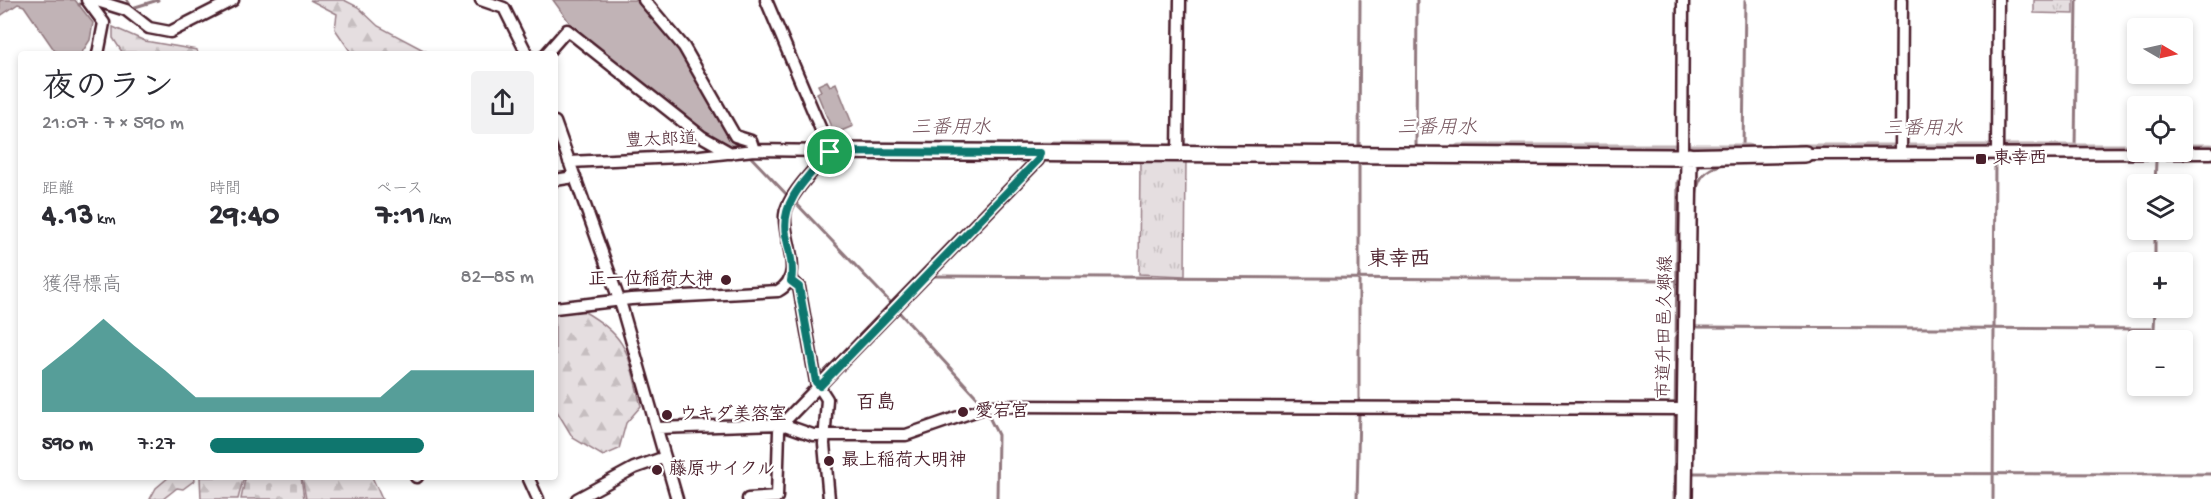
<!DOCTYPE html>
<html lang="ja">
<head>
<meta charset="utf-8">
<style>
  body { margin:0; font-family:"Gochi Hand","Klee One",sans-serif; background:#f2f2f3; color:#2b2b33; height:100vh; display:flex; flex-direction:column; font-size:22px; white-space:nowrap }
  * { box-sizing:border-box; margin:0 }
  p { font-size:20px; color:#7c7c81 }
  .icon { flex:none; width:33px; height:33px; fill:none; stroke:currentColor; stroke-width:2; stroke-linecap:round; stroke-linejoin:round }
  .map { position:relative; flex:1; overflow:hidden }
  .details { position:absolute; left:18px; top:51px; width:540px; height:429px; display:flex; flex-direction:column; background:#fff; border-radius:6px; box-shadow:0 3px 9px #0003 }
  .details>* { flex:none }
  .needle { width:39px; rotate:99deg }
  .controls { position:absolute; left:2127px; top:18px; display:grid; gap:12px }
  .controls a { display:grid; place-items:center; width:66px; height:66px; border-radius:6px; background:#fff; box-shadow:0 3px 9px #0003; font-size:30px }
  .pin { position:absolute; display:grid; place-items:center; width:51px; height:51px; color:#fff; margin:-26px; border:3px solid #fff; border-radius:50%; box-shadow:0 2px 6px #0007 }
  .round { display:grid; place-items:center; flex:none; width:63px; height:63px; border-radius:6px; background:#f2f2f3 }
  .overview { display:flex; align-items:center; justify-content:space-between; height:102px; padding:0 24px }
  h1 { font-size:33px; font-weight:700; line-height:45px }
  .figures { display:grid; grid-template-columns:repeat(3,1fr); gap:9px; height:102px; padding:6px 24px }
  .figures div { display:grid; align-content:center }
  .figures b { font-size:30px; font-weight:700 }
  .figures small { font-size:16px; font-weight:400 }
  .figures p { font-size:16px }
  .chart { height:168px; padding:12px 24px }
  .chart p { display:flex; justify-content:space-between }
  .chart svg { width:100%; height:108px; margin-top:6px; fill:#0f766e; opacity:.7 }
  ul { padding:0 24px; list-style:none; font-size:20px }
  li { display:grid; grid-template-columns:96px 72px 1fr; align-items:center; height:45px }
  li i { height:15px; border-radius:8px; background:#0f766e }
  .map>svg:first-child { display:block }
</style>
</head>
<body>
<div class="map">
<svg width="2211" height="499" viewBox="0 0 2211 499">
  <defs>
    <pattern id="grass-tufts" width="24" height="20" patternUnits="userSpaceOnUse" patternTransform="scale(1.5)"><rect width="24" height="20" fill="#e5dee0"/><path d="M3 7l-1-3M5 7V3M7 7l1-3M15 17l-1-3M17 17v-4M19 17l1-3" fill="none" stroke="#c6bec0"/></pattern>
    <pattern id="forest-firs" width="22" height="20" patternUnits="userSpaceOnUse" patternTransform="scale(1.5)"><rect width="22" height="20" fill="#e5dee0"/><path d="M5 1l3.5 6h-7zM16 11l3.5 6h-7z" fill="#c6bec0"/></pattern>
    <pattern id="cemetery-stones" width="16" height="16" patternUnits="userSpaceOnUse" patternTransform="scale(1.5)"><rect width="16" height="16" fill="#e5dee0"/><path d="M2 7V4a2 2 0 0 1 4 0v3zM10 15v-3a2 2 0 0 1 4 0v3z" fill="#c6bec0"/></pattern>
  </defs>
  <rect width="100%" height="100%" fill="#fff"/>
  <filter id="ink" filterUnits="userSpaceOnUse"><feTurbulence type="fractalNoise" baseFrequency=".0167" numOctaves="2"/><feDisplacementMap in="SourceGraphic" scale="12" xChannelSelector="R" yChannelSelector="G"/><feConvolveMatrix kernelMatrix="1 2 1 2 8 2 1 2 1" color-interpolation-filters="sRGB"/></filter>
  <g filter="url(#ink)">
    <path fill="url(#grass-tufts)" stroke="#987e86" stroke-width="1.5" d="M2034,0H2074V14L2034,13Z
      M1140,158H1186L1185,276L1139,274Z"/>
    <path fill="url(#forest-firs)" stroke="#987e86" stroke-width="1.5" d="M310,0H344L358,7L378,26L431,54H352L335,29L337,14Z
      M113,27L145,41L197,50L198,54L122,52L113,38Z
      M583,311C631,338 628,357 641,406L626,423L619,449L603,456L573,438L555,408V314Z
      M169,477H194L195,480L183,489L177,488L163,499H150L156,488Z
      M200,477H248L243,480L238,499H201Z
      M302,477H372L382,499H306Z"/>
    <path fill="url(#cemetery-stones)" stroke="#987e86" stroke-width="1.5" d="M251,477H301L304,499H241L245,479Z"/>
    <path fill="#c1b3b6" stroke="#91787e" stroke-width="1.5" d="M0,0H75L93,23L90,40L81,54H57L24,6L18,4L0,16Z
      M553,0H639L679,48L734,139L748,144L750,148L735,151L702,133L570,29L572,26Z
      M827,81L830,86L836,83L853,126L834,134L817,93L821,91L818,85Z"/>
    <g fill="none" stroke-linecap="round" stroke-linejoin="round">
      <path stroke="#91787e" stroke-width="3" d="M127,0L132,8L158,0
        M79,5L84,1
        M1416,148L1417,0
        M1743,148L1745,0
        M2075,148L2077,0
        M1359,149L1360,0
        M748,154L789,197
        M2155,184L2156,161
        M794,201L893,305
        M1695,237C1697,221 1694,205 1697,190C1702,155 1748,164 1774,162
        M2155,262V230
        M931,276L1677,280
        M615,304L624,332
        M897,310L984,405
        M1692,327L2154,329L2155,308
        M1359,405V164
        M986,411L998,435L997,499
        M1693,473L2211,474
        M1357,499L1359,411
        M1674,499L1678,181
        M1993,499L1995,159"/>
      <path stroke="#c1b3b6" stroke-width="9" d="M1042,146H1130
        M1459,148H1748
        M1798,148H2138
        M2182,148H2211"/>
      <g stroke="#4a1f2b" stroke-width="15">
        <path id="street" d="M87,0L104,23L98,54
          M94,0L126,10L149,28L170,32L233,0
          M481,0L504,8L527,54
          M644,0L684,47L735,136L751,141L754,150
          M766,0L830,151
          M546,54L567,30L701,136L731,153
          M555,122L622,308L677,499
          M1901,153L1902,0
          M1997,153L1998,0
          M1178,154L1180,0
          M1805,154L2211,153
          M1682,157L1683,0
          M569,162L700,156L754,150L830,151
          M555,180L574,177
          M791,281L799,287L816,382L827,399L824,444L829,499
          M555,308L631,299L778,291C806,276 783,241 785,215C786,197 818,166 830,151
          M657,428L782,424L1038,160L1040,153
          M416,477H417
          M528,477L538,499
          M577,499L634,468L665,457
          M748,499L777,497L779,431L782,424L813,435H906L990,406L1684,409"/>
      </g>
      <g stroke="#4a1f2b" stroke-width="20">
        <path id="secondary" d="M830,151L1674,157L1805,154
          M1684,499L1689,156"/>
      </g>
      <use href="#street" stroke="#fff" stroke-width="10"/>
      <use href="#secondary" stroke="#fff" stroke-width="15"/>
    </g>
  </g>
  <g fill="none" stroke-linecap="round" stroke-linejoin="round" filter="url(#ink)">
    <g stroke="#fff" stroke-width="12">
      <path id="route" d="M830,152L1040,153L1038,160L820,386L816,382L799,287L791,281C794,266 789,250 786,235C780,200 809,176 830,152Z"/>
    </g>
    <use href="#route" stroke="#0f766e" stroke-width="8"/>
  </g>
  <g fill="#4a1f2b" stroke="#fff" stroke-width="2">
    <rect x="1975" y="153" width="12" height="12" rx="3"/>
    <circle cx="726" cy="280" r="6"/>
    <circle cx="963" cy="412" r="6"/>
    <circle cx="667" cy="415" r="6"/>
    <circle cx="829" cy="461" r="6"/>
    <circle cx="657" cy="470" r="6"/>
  </g>
  <g text-anchor="middle" dominant-baseline="central" stroke-width="4.5" stroke-linejoin="round" paint-order="stroke">
    <g font-size="18" fill="#4a1f2b" stroke="#fff">
      <text transform="translate(661 141) rotate(-2)">豊太郎道</text>
      <text transform="translate(1666 327) rotate(-89)">市道升田邑久郷線</text>
    </g>
    <g font-size="18" font-weight="bold" fill="#4a1f2b" stroke="#fff" text-anchor="start">
      <text x="1993" y="159">東幸西</text>
      <text x="714" y="280" text-anchor="end">正一位稲荷大神</text>
      <text x="975" y="412">愛宕宮</text>
      <text x="679" y="415">ウキダ美容室</text>
      <text x="841" y="461">最上稲荷大明神</text>
      <text x="669" y="470">藤原サイクル</text>
    </g>
    <g font-size="20" font-style="italic" fill="#74535c" stroke="#fff">
      <text x="951" y="129">三番用水</text>
      <text x="1437" y="129">三番用水</text>
      <text x="1923" y="130">三番用水</text>
    </g>
    <g font-size="20" font-weight="bold" fill="#4a1f2b" stroke="#fff">
      <text x="876" y="404">百島</text>
    </g>
    <g font-size="21" font-weight="bold" fill="#4a1f2b" stroke="#fff">
      <text x="1399" y="261">東幸西</text>
    </g>
  </g>
</svg>
<div class="controls">
<a><svg class="needle" viewBox="-14 -14 28 28"><path d="M0-13l5 13h-10z" fill="#e53935"/><path d="M0 13l5-13h-10z" fill="#7c7c81"/></svg></a>
<a><svg class="icon" aria-label="locate" viewBox="0 0 24 24"><circle cx="12" cy="12" r="6"/><path d="M12 2v4M12 18v4M2 12h4M18 12h4"/></svg></a>
<a><svg class="icon" aria-label="layers" viewBox="0 0 24 24"><path d="M12 4l9 5-9 5-9-5zM3 14l9 5 9-5"/></svg></a>
<a>+</a>
<a>−</a>
</div>
<div class="pin" style="left:830px;top:152px;background:#1e9e55"><svg class="icon" aria-label="arrive" viewBox="0 0 24 24"><path d="M6 21V4h12l-3 4 3 4H6"/></svg></div>
<section class="details">
<div class="overview"><div><h1>夜のラン</h1><p>21:07 · 7 × 590 m</p></div><a class="round"><svg class="icon" aria-label="share" viewBox="0 0 24 24"><path d="M12 15V3M7 8l5-5 5 5M5 13v7h14v-7"/></svg></a></div>
<div class="figures">
<div><p>距離</p><b>4.13<small> km</small></b></div>
<div><p>時間</p><b>29:40</b></div>
<div><p>ペース</p><b>7:11<small> /km</small></b></div>
</div>
<div class="chart"><p><span>獲得標高</span>82–85 m</p>
<svg viewBox="0 0 160 44" preserveAspectRatio="none"><path d="M0 44V27L10 17L20 6L30 17L40 27L50 38L60 38L70 38L80 38L90 38L100 38L110 38L120 27L130 27L140 27L150 27L160 27V44z"/></svg>
</div>
<ul>
<li><b>590 m</b>7:27<i style="width:66%"></i></li>
</ul>
</section>
</div>
</body>
</html>
